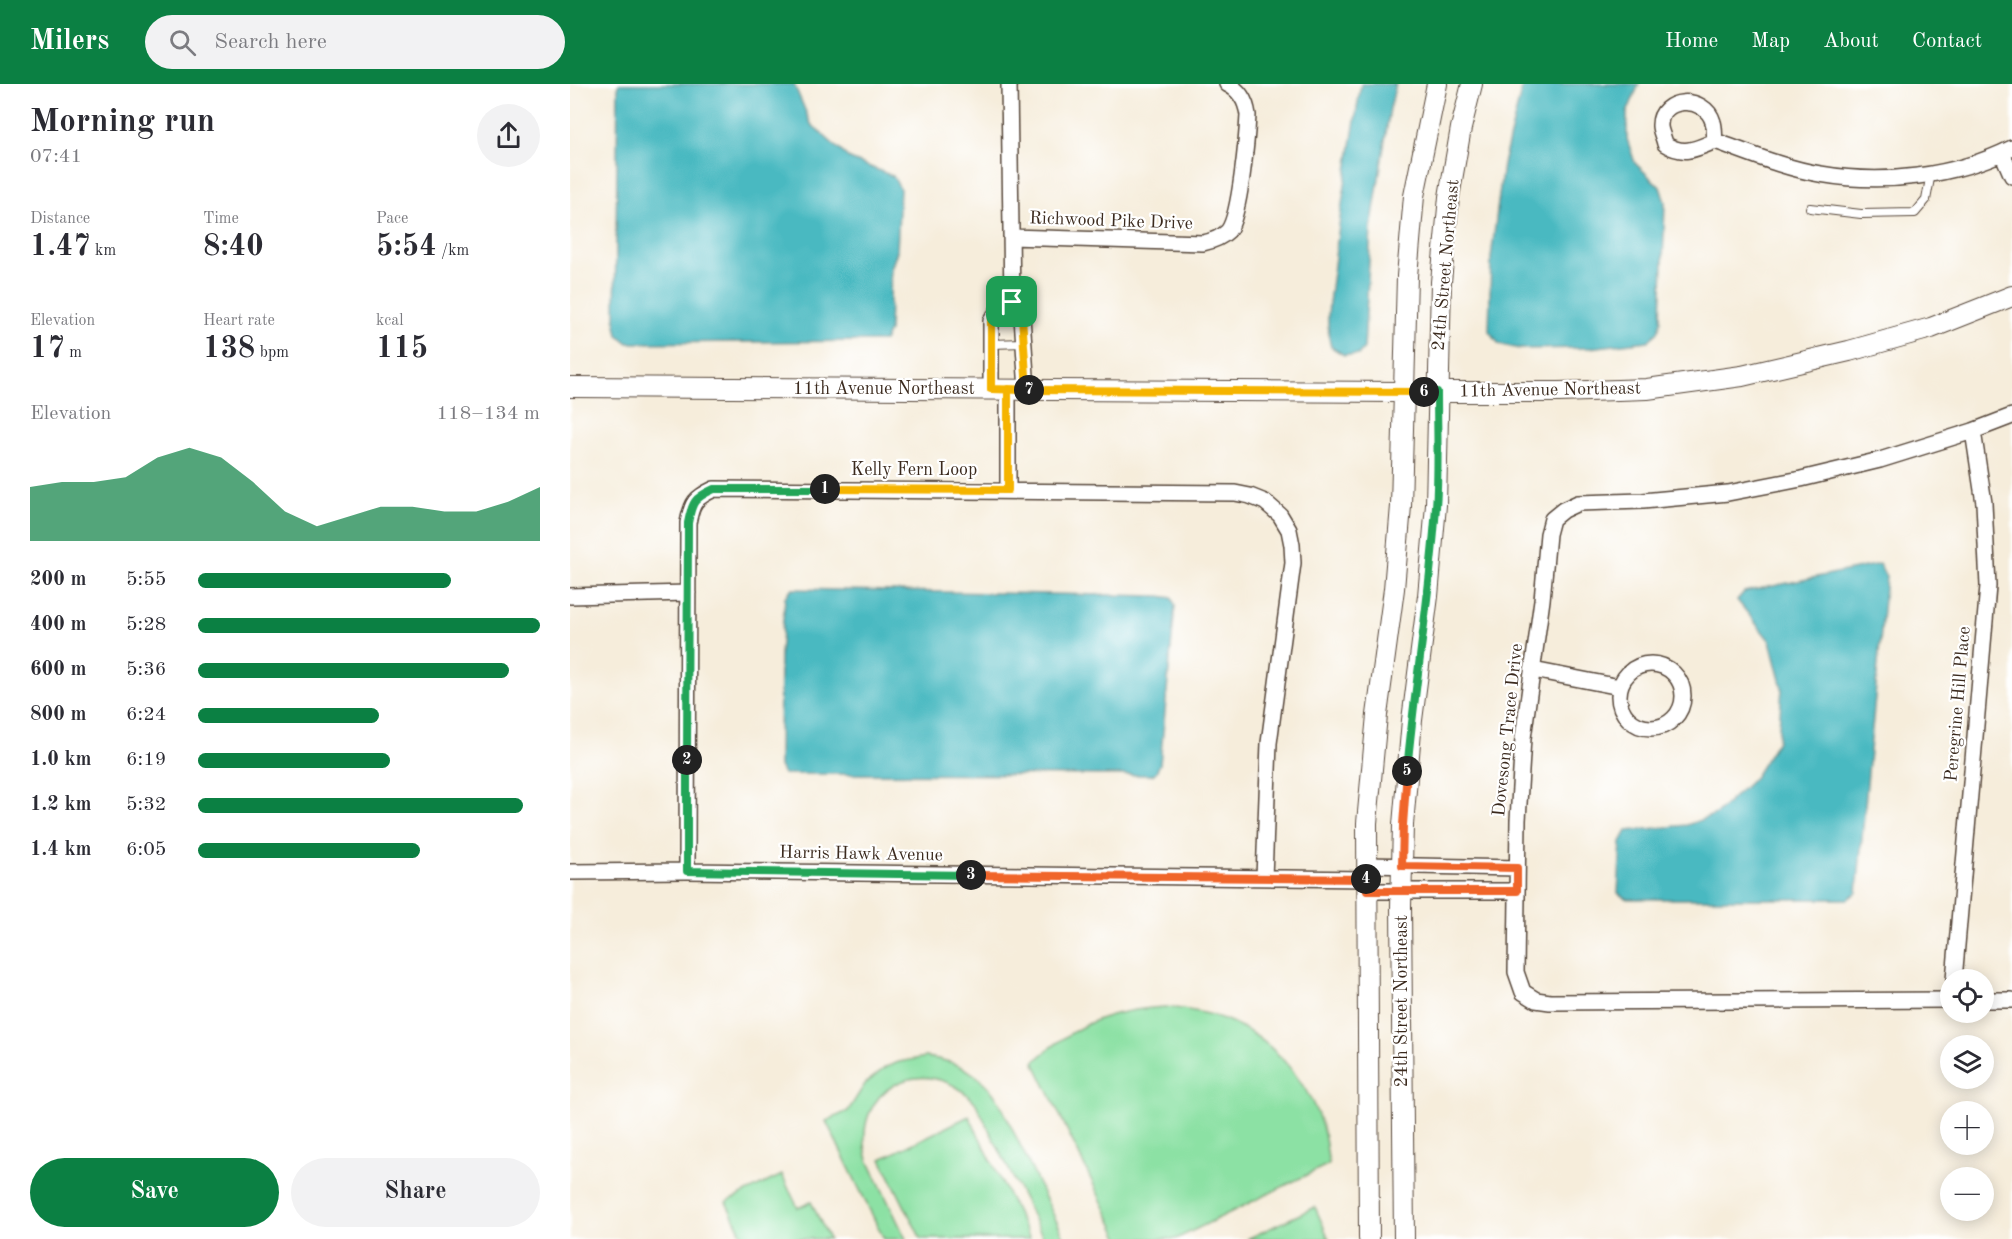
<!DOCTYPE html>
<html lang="en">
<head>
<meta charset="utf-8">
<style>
  body { margin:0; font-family:"Old Standard TT",serif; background:#f2f2f3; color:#2b2b33; height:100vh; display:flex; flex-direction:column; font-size:22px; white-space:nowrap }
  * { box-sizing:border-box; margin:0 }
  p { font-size:20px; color:#7c7c81 }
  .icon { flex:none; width:33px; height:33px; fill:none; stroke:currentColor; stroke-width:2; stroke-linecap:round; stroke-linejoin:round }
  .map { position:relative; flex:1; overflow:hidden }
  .sheet { display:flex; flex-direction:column; background:#fff; width:570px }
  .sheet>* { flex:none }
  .fabs { position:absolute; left:1370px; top:885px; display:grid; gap:12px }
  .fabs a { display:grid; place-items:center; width:54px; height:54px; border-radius:50%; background:#fff; box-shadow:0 3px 15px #0003; font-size:30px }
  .pin { position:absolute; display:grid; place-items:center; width:51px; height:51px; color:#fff; margin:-26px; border-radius:12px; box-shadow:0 3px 9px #0006 }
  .km { position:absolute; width:30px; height:30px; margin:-15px; border-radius:50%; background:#222; color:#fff; font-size:16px; line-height:30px; text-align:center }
  .round { display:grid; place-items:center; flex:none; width:63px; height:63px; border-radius:32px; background:#f2f2f3 }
  .head { display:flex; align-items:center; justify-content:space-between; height:102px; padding:0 30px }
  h1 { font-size:33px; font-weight:700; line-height:45px }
  .metrics { display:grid; grid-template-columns:repeat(3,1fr); gap:9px; height:102px; padding:6px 30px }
  .metrics div { display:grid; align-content:center }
  .metrics b { font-size:30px; font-weight:700 }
  .metrics small { font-size:16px; font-weight:400 }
  .metrics p { font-size:16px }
  .chart { height:168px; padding:12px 30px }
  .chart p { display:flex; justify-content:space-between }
  .chart svg { width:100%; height:108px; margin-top:6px; fill:#0b8043; opacity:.7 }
  .action { display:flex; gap:12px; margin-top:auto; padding:12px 30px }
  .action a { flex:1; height:69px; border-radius:36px; background:#0b8043; color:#fff; font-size:24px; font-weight:700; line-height:69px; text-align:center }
  .action a+a { background:#f2f2f3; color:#2b2b33 }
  ul { padding:0 30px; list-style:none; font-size:20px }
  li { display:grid; grid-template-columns:96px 72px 1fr; align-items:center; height:45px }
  li i { height:15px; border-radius:8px; background:#0b8043 }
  header { display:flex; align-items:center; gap:36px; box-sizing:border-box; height:84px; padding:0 30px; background:#0b8043; color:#fff }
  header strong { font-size:28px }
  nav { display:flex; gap:33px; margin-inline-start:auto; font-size:21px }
  .search { width:420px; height:54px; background:#f2f2f3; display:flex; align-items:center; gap:15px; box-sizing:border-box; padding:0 21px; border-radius:33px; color:#7c7c81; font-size:22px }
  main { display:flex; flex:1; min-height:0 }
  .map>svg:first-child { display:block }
</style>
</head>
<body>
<header>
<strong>Milers</strong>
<div class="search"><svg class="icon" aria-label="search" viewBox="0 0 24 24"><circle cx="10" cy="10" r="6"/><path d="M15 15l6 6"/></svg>Search here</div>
<nav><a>Home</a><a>Map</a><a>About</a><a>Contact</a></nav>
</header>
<main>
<section class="sheet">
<div class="head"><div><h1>Morning run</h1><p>07:41</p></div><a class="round"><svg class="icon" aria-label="share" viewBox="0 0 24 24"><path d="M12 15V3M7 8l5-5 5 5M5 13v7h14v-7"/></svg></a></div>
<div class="metrics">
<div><p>Distance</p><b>1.47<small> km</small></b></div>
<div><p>Time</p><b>8:40</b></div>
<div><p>Pace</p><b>5:54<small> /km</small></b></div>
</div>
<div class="metrics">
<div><p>Elevation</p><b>17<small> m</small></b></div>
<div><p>Heart rate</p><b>138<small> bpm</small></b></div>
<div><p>kcal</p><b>115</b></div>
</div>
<div class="chart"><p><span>Elevation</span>118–134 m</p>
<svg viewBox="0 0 160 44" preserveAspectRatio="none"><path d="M0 44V22L10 20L20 20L30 18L40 10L50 6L60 10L70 20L80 32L90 38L100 34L110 30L120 30L130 32L140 32L150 28L160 22V44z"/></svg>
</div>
<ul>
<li><b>200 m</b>5:55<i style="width:74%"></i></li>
<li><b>400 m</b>5:28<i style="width:100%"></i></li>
<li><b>600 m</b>5:36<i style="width:91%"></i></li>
<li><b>800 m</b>6:24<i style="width:53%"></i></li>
<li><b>1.0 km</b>6:19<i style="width:56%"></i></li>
<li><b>1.2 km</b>5:32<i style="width:95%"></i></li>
<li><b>1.4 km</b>6:05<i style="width:65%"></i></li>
</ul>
<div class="action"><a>Save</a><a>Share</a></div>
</section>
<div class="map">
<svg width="1442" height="1155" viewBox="0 0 1442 1155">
  <rect width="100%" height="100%" fill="#fff"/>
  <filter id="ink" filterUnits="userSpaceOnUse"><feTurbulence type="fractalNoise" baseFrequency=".0167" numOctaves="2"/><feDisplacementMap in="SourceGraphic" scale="12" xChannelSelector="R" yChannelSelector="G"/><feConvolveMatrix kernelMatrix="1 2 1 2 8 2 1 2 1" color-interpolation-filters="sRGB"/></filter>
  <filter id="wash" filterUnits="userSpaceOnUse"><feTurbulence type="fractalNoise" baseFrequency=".008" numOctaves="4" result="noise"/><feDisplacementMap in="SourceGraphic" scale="24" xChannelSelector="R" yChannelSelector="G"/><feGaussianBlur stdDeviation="1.35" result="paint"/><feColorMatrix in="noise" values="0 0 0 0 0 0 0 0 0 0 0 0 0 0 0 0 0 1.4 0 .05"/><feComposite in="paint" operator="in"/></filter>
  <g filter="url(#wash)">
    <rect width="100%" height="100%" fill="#f6eddb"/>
    <path fill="#8ce1a4" stroke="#648661" stroke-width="1.5" d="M596,923C616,925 635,928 654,935C703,954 740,999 754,1049C756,1059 757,1070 759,1080L606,1155H550L464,978C507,939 538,926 596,923Z
      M356,973C389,977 411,990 429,1017L495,1155H474L405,1018C355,965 278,1005 298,1076L336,1155H314L256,1037L278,1027L295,1000L316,983L329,978Z
      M399,1032L460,1155H351L311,1075Z
      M212,1091L228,1124L241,1118L259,1155H174L156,1118Z
      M745,1123L759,1155H677Z"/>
    <path fill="#4ab9c1" stroke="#427270" stroke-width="1.5" d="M48,0H224L241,40L280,75L323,92L330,105L327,167L321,185L319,247L314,257L58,259L48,251L45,235Z
      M791,0H826L820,24L801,145L794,264L788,271H774L761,263C754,237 761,207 764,181C771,120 781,60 791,0Z
      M953,0H1069L1057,29V55L1065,79L1090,103L1095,118L1091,236L1088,248L1078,257L1019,264L949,265L929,260L919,247L921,174L933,80Z
      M1309,480L1316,493L1287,808L1278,815H1058L1048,809L1051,758L1057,747L1117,741L1146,730L1184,694L1208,656L1212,604L1200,557L1167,516L1174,508Z
      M221,505L590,512L602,514L605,522L590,680L586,688L582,691L213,690L209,682L210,570L215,514Z"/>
  </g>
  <g filter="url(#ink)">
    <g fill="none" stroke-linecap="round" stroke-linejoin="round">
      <g stroke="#57473a" stroke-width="10">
        <path id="lane" d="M1240,124L1291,130L1345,129L1356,116L1361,89
          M421,260L454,259"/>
      </g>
      <g stroke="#57473a" stroke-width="18">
        <path id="street" d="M439,0L442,218L452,233L457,306
          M1145,57C1144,51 1145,44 1143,38C1135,10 1089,13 1090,42C1090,47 1094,54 1095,60C1114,72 1126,65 1145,57C1179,69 1214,84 1250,90C1313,101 1384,93 1442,64
          M1432,69L1442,92
          M441,153L633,159C642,157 651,154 658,147C670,132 677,53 678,31C676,17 670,6 657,0
          M421,305V237L427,228L442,218
          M438,305V406
          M0,512L118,509
          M1049 612a32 32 0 1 1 64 0a32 32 0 1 1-64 0Z
          M963,586L1050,603
          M797,781L947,784
          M117,787L118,439C122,418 125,414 144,405L665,409L680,412L695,418L710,431L719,446L722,461L723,479L699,659L694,794
          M0,788L117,787L797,795
          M797,807H947
          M1384,896L1418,502L1414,419L1403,347
          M1380,916L980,918L966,916L953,908L946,888L948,736L953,654L972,516L978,450L982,435L993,426L1008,419L1073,417L1158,409L1231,395L1310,376L1403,347L1442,332
          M1413,916H1442"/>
      </g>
      <g stroke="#57473a" stroke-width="22">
        <path id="secondary" d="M0,303L834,308H989L1077,305L1172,292L1279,267L1361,244L1442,212
          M799,1155L797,739L807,631L824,505L831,422L837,192L844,112L867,0
          M834,1155L831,822L833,741L842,636L858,512L866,421L871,198L879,113L891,44L902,0"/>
      </g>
      <use href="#lane" stroke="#fff" stroke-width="8"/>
      <use href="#street" stroke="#fff" stroke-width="15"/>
      <use href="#secondary" stroke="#fff" stroke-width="20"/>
    </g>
  </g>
  <g fill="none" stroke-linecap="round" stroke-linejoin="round" filter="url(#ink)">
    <g stroke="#fff" stroke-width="12">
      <path id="split-1" d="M255,405L438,406V305L457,306L452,233L442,218"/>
    </g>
    <g stroke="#fff" stroke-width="12">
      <path id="split-2" d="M117,676L118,439C122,418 124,414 144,405H255"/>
    </g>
    <g stroke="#fff" stroke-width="12">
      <path id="split-3" d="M117,676V787L401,791"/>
    </g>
    <g stroke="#fff" stroke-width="12">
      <path id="split-4" d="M401,791L796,795"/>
    </g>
    <g stroke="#fff" stroke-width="12">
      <path id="split-5" d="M796,795L797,807H947V784L832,782L833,741L837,687"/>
    </g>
    <g stroke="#fff" stroke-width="12">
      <path id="split-6" d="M837,687C845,599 860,511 866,423C869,385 867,346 867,308H854"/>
    </g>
    <g stroke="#fff" stroke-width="12">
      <path id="split-7" d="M459,306L854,308"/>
    </g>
    <g stroke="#fff" stroke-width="12">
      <path id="split-8" d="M442,218L428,228L421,237V305L459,306"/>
    </g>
    <use href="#split-1" stroke="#f5b400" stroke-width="8"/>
    <use href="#split-2" stroke="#22a559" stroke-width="8"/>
    <use href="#split-3" stroke="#22a559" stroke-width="8"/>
    <use href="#split-4" stroke="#f0652b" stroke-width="8"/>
    <use href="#split-5" stroke="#f0652b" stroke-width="8"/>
    <use href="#split-6" stroke="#22a559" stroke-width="8"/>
    <use href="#split-7" stroke="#f5b400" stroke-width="8"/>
    <use href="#split-8" stroke="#f5b400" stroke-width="8"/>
  </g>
  <g text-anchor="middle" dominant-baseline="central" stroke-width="4.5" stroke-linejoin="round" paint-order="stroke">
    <g font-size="18" fill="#3b2a1e" stroke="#fff">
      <text transform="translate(541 137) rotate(2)">Richwood Pike Drive</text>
      <text transform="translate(876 181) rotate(-85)">24th Street Northeast</text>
      <text x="314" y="305">11th Avenue Northeast</text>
      <text transform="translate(980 306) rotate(-1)">11th Avenue Northeast</text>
      <text x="344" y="386">Kelly Fern Loop</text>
      <text transform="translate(1388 620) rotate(-85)">Peregrine Hill Place</text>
      <text transform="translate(938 646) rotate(-84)">Dovesong Trace Drive</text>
      <text transform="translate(291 770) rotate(1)">Harris Hawk Avenue</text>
      <text transform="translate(832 917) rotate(-90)">24th Street Northeast</text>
    </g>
  </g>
</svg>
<div class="fabs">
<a><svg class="icon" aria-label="locate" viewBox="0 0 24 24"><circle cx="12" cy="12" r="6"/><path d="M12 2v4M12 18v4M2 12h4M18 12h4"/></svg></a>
<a><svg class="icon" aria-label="layers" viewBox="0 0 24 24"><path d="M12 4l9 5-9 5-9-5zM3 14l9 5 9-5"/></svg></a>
<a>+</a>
<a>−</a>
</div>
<div class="pin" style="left:442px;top:218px;background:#1e9e55"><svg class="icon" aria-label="arrive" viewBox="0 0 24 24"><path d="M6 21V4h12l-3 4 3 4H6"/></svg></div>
<b class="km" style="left:255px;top:405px">1</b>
<b class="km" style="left:117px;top:676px">2</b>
<b class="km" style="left:401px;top:791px">3</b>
<b class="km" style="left:796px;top:795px">4</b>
<b class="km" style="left:837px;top:687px">5</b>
<b class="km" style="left:854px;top:308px">6</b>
<b class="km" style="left:459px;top:306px">7</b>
</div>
</main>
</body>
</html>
